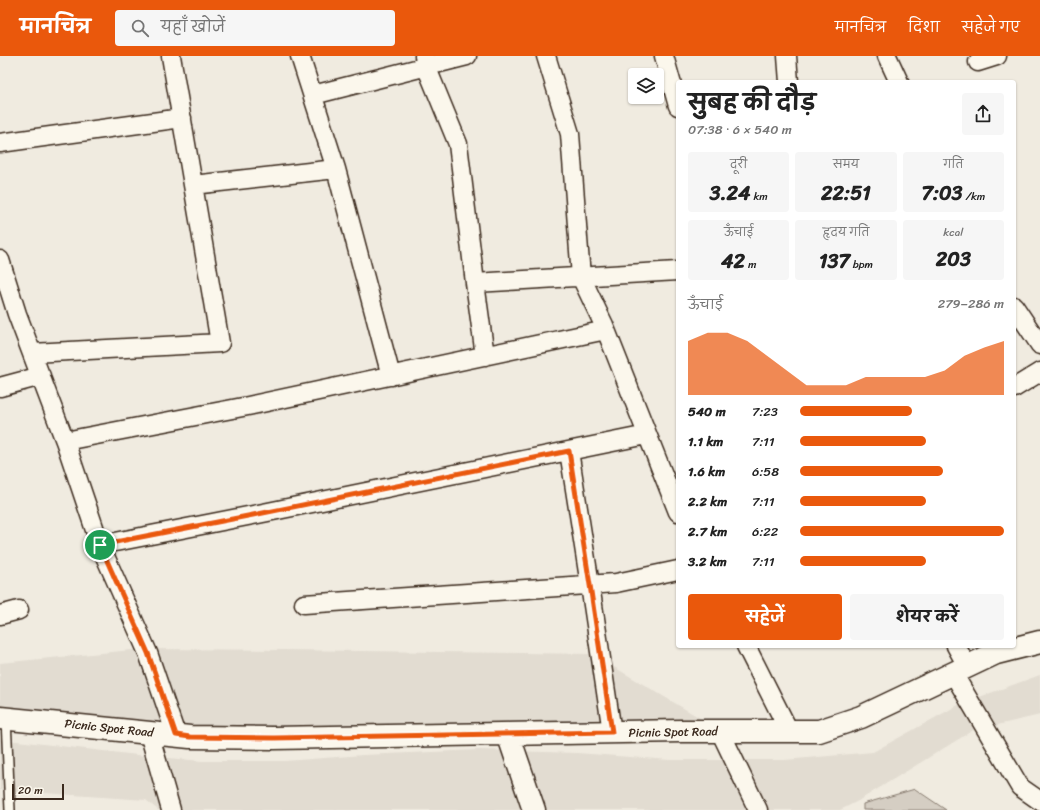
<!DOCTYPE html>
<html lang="hi">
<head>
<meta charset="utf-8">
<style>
  body { margin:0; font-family:Sriracha,"Playpen Sans Deva",sans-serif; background:#f6f6f6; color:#222; height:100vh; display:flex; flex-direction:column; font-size:15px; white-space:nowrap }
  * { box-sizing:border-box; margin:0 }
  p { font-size:13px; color:#767676 }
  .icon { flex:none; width:22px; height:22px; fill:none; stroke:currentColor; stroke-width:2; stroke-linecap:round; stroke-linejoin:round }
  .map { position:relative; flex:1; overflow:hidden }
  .details { position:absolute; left:676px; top:24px; width:340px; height:568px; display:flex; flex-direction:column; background:#fff; border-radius:4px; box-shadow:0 1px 3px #0004 }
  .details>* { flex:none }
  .tools { position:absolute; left:628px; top:12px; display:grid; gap:8px }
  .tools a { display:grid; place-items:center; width:36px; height:36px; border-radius:4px; background:#fff; box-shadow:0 1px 3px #0004; font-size:20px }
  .scale { position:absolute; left:12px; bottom:10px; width:52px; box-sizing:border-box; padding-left:4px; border:2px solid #3b2a1e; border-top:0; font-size:11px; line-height:14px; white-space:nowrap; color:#3b2a1e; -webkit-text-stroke:3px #fbf7ec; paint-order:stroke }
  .pin { position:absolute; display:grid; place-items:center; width:34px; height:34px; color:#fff; margin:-17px; border:2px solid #fff; border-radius:50%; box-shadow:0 1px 4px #0007 }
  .round { display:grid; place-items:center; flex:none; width:42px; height:42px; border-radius:4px; background:#f6f6f6 }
  .summary { display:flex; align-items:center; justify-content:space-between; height:68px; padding:0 12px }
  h1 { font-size:22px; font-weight:700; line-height:30px }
  .metrics { display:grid; grid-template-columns:repeat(3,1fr); gap:6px; height:68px; padding:4px 12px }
  .metrics div { display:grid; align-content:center; border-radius:4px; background:#f6f6f6; text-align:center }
  .metrics b { font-size:20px; font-weight:700 }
  .metrics small { font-size:11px; font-weight:400 }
  .metrics p { font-size:11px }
  .chart { height:112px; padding:8px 12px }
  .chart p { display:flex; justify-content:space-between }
  .chart svg { width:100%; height:72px; margin-top:4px; fill:#ea580c; opacity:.7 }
  .primary-button { display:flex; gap:8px; margin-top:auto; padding:8px 12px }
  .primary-button a { flex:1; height:46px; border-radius:4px; background:#ea580c; color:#fff; font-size:16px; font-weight:700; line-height:46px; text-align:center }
  .primary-button a+a { background:#f6f6f6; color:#222 }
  ul { padding:0 12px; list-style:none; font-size:13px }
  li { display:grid; grid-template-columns:64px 48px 1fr; align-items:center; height:30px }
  li i { height:10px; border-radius:5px; background:#ea580c }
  header { display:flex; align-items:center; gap:24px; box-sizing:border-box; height:56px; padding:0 20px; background:#ea580c; color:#fff }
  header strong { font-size:19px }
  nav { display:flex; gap:22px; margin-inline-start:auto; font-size:14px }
  .search { width:280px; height:36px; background:#f6f6f6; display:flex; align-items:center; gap:10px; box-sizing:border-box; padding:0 14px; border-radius:4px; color:#767676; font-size:15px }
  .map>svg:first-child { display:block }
</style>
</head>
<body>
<header>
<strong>मानचित्र</strong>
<div class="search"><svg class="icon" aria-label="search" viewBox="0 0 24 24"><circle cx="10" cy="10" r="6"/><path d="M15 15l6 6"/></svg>यहाँ खोजें</div>
<nav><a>मानचित्र</a><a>दिशा</a><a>सहेजे गए</a></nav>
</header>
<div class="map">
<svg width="1040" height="754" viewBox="0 0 1040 754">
  <rect width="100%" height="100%" fill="#f0ebe0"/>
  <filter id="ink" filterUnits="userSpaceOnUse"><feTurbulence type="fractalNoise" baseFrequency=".025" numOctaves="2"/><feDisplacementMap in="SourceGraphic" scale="8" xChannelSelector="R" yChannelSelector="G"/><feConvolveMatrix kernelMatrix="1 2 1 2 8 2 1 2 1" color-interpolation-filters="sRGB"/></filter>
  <g filter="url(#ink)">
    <path fill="#e2dcd1" d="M142,593L284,594L592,598L700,662L689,670L215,678L0,658V607Z
      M1040,619V659L989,671L975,673L858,745L840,754H158L146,744L0,734V683L146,700L202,705H285L363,699L478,694L577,697L670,704H785L873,696L960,648Z"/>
    <path fill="#d5cec3" stroke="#887c70" d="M915,733L946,754H863V748Z"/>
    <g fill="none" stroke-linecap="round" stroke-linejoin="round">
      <g stroke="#3b2a1e" stroke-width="12">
        <path id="lane" d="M6,662L10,754"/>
      </g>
      <g stroke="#3b2a1e" stroke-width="21">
        <path id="street" d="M300,0L336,113L391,320
          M424,0L426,10L458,88L475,227L485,300
          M546,0L570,78L581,221L604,269L678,456
          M664,0L678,50
          M787,0L789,26
          M887,0L899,26
          M978,6L997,0
          M313,39L467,0
          M0,87L182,62
          M193,129L336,113
          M0,204L17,258L65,385L100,489L148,597L176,679
          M475,227L678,215
          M1014,250L1040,289
          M32,297L220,287L171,0
          M0,331L41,320
          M1014,332L1040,316
          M65,385L248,350L606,274
          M569,395L590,529L612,676
          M100,489L258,458L647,379
          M304,548L616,527L678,514
          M0,559L19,554
          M746,590L789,675
          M956,590L967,610
          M953,617L1020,731L1040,745
          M720,675L758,754
          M149,677L171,754"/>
      </g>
      <g stroke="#3b2a1e" stroke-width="25">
        <path id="secondary" d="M0,662L190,681L274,682L682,675H819L861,661L996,597L1040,586
          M508,678L534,754"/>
      </g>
      <use href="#lane" stroke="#fbf7ec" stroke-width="9"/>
      <use href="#street" stroke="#fbf7ec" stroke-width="18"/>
      <use href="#secondary" stroke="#fbf7ec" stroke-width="22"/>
    </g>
  </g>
  <g fill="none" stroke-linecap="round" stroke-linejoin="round" filter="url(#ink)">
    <g stroke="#fff" stroke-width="8">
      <path id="route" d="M569,395L590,529L612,676L274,682L190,681L176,679L148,597L100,489L258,458Z"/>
    </g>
    <use href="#route" stroke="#ea580c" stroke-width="5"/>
  </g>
  <g text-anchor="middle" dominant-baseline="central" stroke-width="3" stroke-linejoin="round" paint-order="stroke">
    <g font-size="12" fill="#3b2a1e" stroke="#fbf7ec">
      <text transform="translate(109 672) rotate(6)">Picnic Spot Road</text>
      <text transform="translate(673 676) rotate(-1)">Picnic Spot Road</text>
    </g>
  </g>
</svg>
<div class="tools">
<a><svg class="icon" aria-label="layers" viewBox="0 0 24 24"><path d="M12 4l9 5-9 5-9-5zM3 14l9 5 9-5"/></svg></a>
</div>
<div class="scale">20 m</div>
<div class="pin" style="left:100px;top:489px;background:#1e9e55"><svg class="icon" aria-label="arrive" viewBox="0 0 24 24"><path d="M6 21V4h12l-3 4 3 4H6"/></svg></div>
<section class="details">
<div class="summary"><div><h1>सुबह की दौड़</h1><p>07:38 · 6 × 540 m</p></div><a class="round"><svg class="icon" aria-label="share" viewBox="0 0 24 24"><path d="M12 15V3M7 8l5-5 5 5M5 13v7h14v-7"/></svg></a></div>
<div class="metrics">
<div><p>दूरी</p><b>3.24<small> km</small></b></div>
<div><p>समय</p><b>22:51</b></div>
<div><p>गति</p><b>7:03<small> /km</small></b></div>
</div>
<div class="metrics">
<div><p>ऊँचाई</p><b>42<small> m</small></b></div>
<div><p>हृदय गति</p><b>137<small> bpm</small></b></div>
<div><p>kcal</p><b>203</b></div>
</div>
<div class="chart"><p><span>ऊँचाई</span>279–286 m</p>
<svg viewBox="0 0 160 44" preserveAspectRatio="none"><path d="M0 44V11L10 6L20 6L30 11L40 20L50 29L60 38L70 38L80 38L90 33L100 33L110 33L120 33L130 29L140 20L150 15L160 11V44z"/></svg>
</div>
<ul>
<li><b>540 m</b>7:23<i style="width:55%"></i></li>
<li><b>1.1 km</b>7:11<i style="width:62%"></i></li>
<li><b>1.6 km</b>6:58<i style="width:70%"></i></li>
<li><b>2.2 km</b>7:11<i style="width:62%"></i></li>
<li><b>2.7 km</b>6:22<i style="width:100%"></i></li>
<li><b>3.2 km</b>7:11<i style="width:62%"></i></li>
</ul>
<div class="primary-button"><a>सहेजें</a><a>शेयर करें</a></div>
</section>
</div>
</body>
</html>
